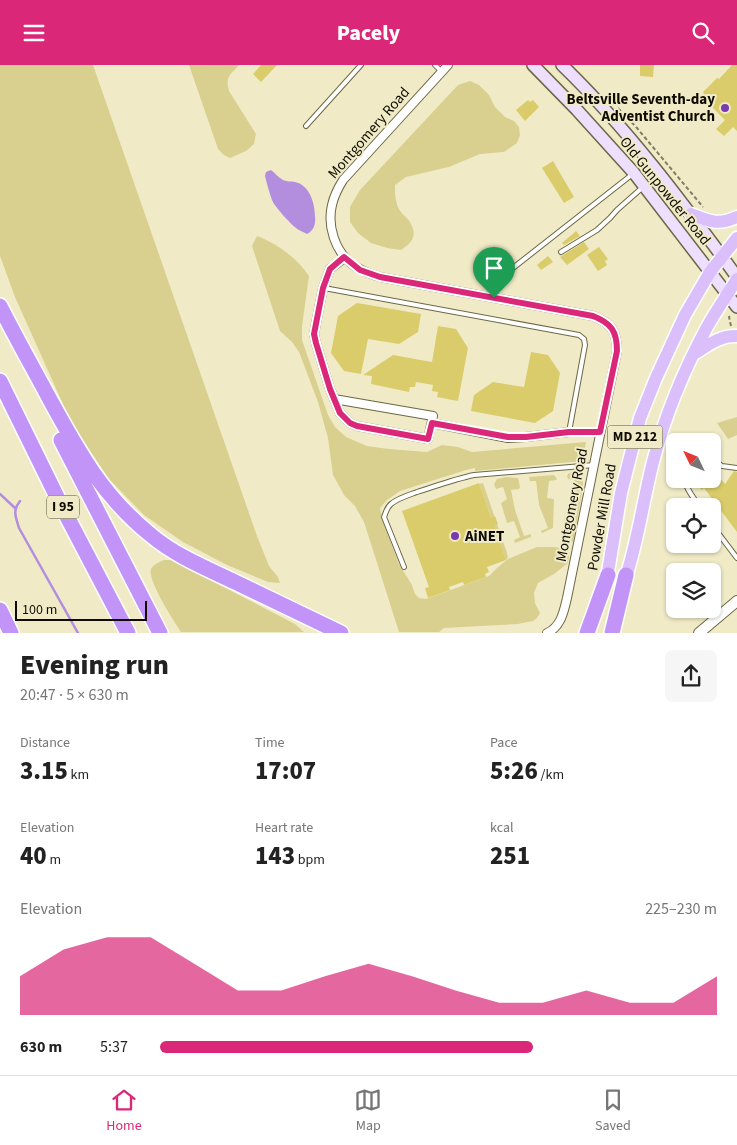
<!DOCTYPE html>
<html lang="en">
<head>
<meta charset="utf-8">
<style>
  body { margin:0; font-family:"Source Sans 3",sans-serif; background:#f6f6f6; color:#222; height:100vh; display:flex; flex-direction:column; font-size:19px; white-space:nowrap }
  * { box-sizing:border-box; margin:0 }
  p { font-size:16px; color:#767676 }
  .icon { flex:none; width:28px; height:28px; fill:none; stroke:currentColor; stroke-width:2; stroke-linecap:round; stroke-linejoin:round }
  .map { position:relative; height:568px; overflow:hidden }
  .panel { display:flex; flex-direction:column; background:#fff; flex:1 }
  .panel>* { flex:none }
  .needle { width:32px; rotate:313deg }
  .controls { position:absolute; left:666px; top:368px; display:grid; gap:10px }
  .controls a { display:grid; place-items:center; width:55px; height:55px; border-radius:8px; background:#fff; box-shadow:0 1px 4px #0004; font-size:25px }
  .scale { position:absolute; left:15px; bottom:12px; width:132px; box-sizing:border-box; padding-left:5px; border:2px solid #0e0c02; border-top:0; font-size:14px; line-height:18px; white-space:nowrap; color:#0e0c02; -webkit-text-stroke:4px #f0ebc6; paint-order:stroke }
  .pin { position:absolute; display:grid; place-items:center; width:42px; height:42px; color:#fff; margin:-51px -21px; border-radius:50% 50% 50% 0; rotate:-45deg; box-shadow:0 0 5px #0007 }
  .pin .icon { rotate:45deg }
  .round { display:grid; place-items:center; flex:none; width:52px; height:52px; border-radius:8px; background:#f6f6f6 }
  .headline { display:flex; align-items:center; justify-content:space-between; height:85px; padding:0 20px }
  h1 { font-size:28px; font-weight:800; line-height:38px }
  .figures { display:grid; grid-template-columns:repeat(3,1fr); gap:8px; height:85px; padding:5px 20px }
  .figures div { display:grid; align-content:center }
  .figures b { font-size:25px; font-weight:800 }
  .figures small { font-size:14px; font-weight:400 }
  .figures p { font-size:14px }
  .chart { height:140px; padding:10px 20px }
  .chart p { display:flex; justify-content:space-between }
  .chart svg { width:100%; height:90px; margin-top:5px; fill:#db2777; opacity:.7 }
  ul { padding:0 20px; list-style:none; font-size:16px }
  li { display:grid; grid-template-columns:80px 60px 1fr; align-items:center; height:38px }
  li i { height:12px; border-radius:6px; background:#db2777 }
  header { display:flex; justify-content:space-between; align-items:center; height:65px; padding:0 20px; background:#db2777; color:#fff; font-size:22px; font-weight:800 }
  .menu { display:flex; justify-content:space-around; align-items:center; height:70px; border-top:1px solid #e0e0e0; background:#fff; font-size:14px; color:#767676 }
  .menu a { display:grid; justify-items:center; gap:2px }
  .menu .on { color:#db2777 }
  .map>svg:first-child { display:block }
</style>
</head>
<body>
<header><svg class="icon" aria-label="menu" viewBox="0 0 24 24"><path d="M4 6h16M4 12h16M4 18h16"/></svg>Pacely<svg class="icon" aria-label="search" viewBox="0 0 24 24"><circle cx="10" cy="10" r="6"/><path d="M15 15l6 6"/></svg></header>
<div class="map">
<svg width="737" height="568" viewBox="0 0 737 568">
  <rect width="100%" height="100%" fill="#f0ebc6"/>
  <path fill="#d9d090" d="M0,0H93L257,471L269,501L278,512L280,518L268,517L227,500L183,477L144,450L109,414L71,357L15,232L0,191Z
    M189,0H239C230,10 225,12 229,26L256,69L254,79L246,86L230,93L224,90L218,84Z
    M470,16L479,20L489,30L495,42L505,52L514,56L519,62L520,70L517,78L504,87L480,89L449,102L406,112L395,120C395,129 395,139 401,147C404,151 409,154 411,159C418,172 410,179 401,185L387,183L371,178L358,168L350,157V142L360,125L458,20Z
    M257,171C278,179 297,193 309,211L302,261V275L328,350L335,362L346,372L367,381L389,384L427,387L442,380L458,382L472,387L586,377L582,396L475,406V403L466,405L400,426L387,435L380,443L382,454L399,499L412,520L415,529L419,533L426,534L489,511L497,503L508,494L537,482H554L566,484L569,490L568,498L554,509L538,518L534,528L535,538L540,548L537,553L533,556L518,559L444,563L439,567H399L364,457L355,441L344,430L333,410L328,373L318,337L299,287L292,277L280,266L252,181Z
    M737,352V370L728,374L717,358Z
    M569,408H577L583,413V422L573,477L564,475L562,470L565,451L571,452L574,415L568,414L567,411Z
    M554,410L557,414L556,415L549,416L547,433L554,434L553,463L542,468L541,466L548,463L539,440L536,416H530L529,412Z
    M506,412L518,413L520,422L519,424L511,425L515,445L524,471L531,469V472L515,478L514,475L520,472L514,456L507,458L501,438L507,434L503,422L496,424L494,419L497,414Z
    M483,418L507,488L508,493L506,495L479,419Z
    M164,495H171L295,559L304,567H181C174,556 147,515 151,504C154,499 159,497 164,495Z"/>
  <path fill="#b38ede" d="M271,105C275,108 279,113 283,115C287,117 291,116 295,117C310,120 315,139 315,152C316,160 313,166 307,169C305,168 301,166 299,165C293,162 274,141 272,135C269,127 267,119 265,111L266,107Z"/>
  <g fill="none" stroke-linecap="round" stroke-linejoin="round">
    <path stroke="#b38ede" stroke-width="2.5" d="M0,429L15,443
      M20,436C12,446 16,452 19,463L78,568"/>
  </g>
  <path fill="#dacc6b" d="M261,0H277L261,17L253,9Z
    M640,0H654L653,12L640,11Z
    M732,0H737V66L733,62L724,71L716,64L725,55L701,31L704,28L703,27L717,13L719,14Z
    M528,35L530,37L533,35L539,42L525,56L516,45Z
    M553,96L574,132L564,138L542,103Z
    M576,166L580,171L564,180L562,178Z
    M584,177L589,184L567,200L560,192Z
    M599,182L608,194L605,196L607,200L598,206L587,190Z
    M548,191L553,197L541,205L537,200Z
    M357,238L421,249L418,267L399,279L368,274L361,309L344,306L331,288L338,251Z
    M438,261L456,264L468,283L458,336L437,332L438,327L432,326L433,320L416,317L415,322H410L409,327L371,319L372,311L363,310L393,290L432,297Z
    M531,287L548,290L560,308L553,346L535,358L471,346L474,330L493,317L524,322Z
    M712,403L725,419L734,406L737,407V467L704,423L702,425L693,414H712Z
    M479,418L491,453L495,451L498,459L494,460L506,495L487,502L489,507L485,509L486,512L464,520L463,517L449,522L450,525L428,533L425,523L429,522L402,446Z"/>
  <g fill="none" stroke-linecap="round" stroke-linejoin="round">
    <g stroke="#6c6746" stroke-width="6">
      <path id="service" d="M435,0L442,7
        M306,61L361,0
        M561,187L597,165L610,153L617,145L643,122
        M324,223L579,270L584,274L585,280L569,367
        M494,233L499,217L504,210L634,108
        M712,393L722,401L737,403
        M685,414C685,423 694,433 699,441
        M712,460L737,493
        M404,502L384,452C386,447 387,442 391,439C398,433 409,430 417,427C436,421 455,414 474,410L594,400"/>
    </g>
    <g stroke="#6c6746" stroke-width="10">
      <path id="minor" d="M448,0L343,115C338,123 334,131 332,140C327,161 335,186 352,199C360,206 370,209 380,212L593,251C611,258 617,266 617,286L567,533C564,546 561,562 547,568
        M334,334L433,351L428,374L357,361L350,358L340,348L330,324L316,278L314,269L323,223L330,204L344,193
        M432,358L508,373L526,372L569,367H600"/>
    </g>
    <g stroke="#6c6746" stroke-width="12">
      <path id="tertiary" d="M699,568L737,536"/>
    </g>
    <g stroke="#6c6746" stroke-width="14">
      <path id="secondary" d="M533,0L577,45L634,108L737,242
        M562,0C628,64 683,138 737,212"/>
    </g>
    <g stroke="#fff" stroke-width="15">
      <path id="primary" d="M691,149C709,156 718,161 737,152
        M694,289C707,281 720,270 737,271
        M624,518C638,478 643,434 654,393C666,348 685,303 707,262C716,246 727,230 737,214
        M606,519L621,428L640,353L656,313L685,250L710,207L737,173"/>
    </g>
    <g stroke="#fff" stroke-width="18">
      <path id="motorway" d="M0,241C15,271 32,301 48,331C78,386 102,431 152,471C176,491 206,503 235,517C270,534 306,551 341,568
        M0,316L61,440L128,568
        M61,375L160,568
        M0,545L11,568
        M587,568L608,510
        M612,568L626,510"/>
    </g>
    <path stroke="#817d65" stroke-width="2" stroke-dasharray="4 2.5" stroke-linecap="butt" d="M618,43L637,63L703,142
      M731,261L729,252L732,250"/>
    <use href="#service" stroke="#fff" stroke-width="4"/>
    <use href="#minor" stroke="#fff" stroke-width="8"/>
    <use href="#tertiary" stroke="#fff" stroke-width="10"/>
    <use href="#secondary" stroke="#eddffd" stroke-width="11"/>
    <use href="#primary" stroke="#dbbffa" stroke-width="12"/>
    <use href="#motorway" stroke="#c394f7" stroke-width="15"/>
  </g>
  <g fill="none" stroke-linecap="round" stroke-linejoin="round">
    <g stroke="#fff" stroke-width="10">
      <path id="route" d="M344,192L360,205L380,212L593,251C611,258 617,266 617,286L600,367H569L526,372H508L432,358L428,374L357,361L350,358L340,348L330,324L316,278L314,269L323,223L330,204Z"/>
    </g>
    <use href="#route" stroke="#db2777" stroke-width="6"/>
  </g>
  <g fill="#793bb0" stroke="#f0ebc6" stroke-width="2">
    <circle cx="725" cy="43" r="5"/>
    <circle cx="455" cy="471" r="5"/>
  </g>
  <g text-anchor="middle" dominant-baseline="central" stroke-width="4" stroke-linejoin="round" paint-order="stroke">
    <g fill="#f0ebc6" stroke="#524f3d" stroke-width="1">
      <rect x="607.5" y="360.5" width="55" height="23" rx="4"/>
      <rect x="47" y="430.5" width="32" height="23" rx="4"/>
    </g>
    <g font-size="14" font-weight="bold" fill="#0e0c02">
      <text x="635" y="372">MD 212</text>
      <text x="63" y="442">I 95</text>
    </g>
    <g font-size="15" font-weight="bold" fill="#0e0c02" stroke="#f0ebc6" text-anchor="end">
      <text x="715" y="34">Beltsville Seventh-day<tspan x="715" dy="17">Adventist Church</tspan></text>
      <text x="465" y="471" text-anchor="start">AiNET</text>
    </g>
    <g font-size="15" fill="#0e0c02" stroke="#f0ebc6">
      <text transform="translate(369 68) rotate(-49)">Montgomery Road</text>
      <text transform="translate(665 126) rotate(51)">Old Gunpowder Road</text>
      <text transform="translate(572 440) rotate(-79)">Montgomery Road</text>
      <text transform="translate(602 452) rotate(-80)">Powder Mill Road</text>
    </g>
  </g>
</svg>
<div class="controls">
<a><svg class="needle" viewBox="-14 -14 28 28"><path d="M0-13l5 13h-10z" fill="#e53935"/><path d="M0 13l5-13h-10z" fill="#767676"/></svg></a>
<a><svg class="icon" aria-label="locate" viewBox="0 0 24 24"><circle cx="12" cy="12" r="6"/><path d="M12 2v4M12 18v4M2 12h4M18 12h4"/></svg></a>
<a><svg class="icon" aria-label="layers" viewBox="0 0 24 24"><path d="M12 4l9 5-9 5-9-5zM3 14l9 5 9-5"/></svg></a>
</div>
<div class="scale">100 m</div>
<div class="pin" style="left:494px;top:233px;background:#1e9e55"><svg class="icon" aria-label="arrive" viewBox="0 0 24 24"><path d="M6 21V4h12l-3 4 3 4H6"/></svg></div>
</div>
<section class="panel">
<div class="headline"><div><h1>Evening run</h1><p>20:47 · 5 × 630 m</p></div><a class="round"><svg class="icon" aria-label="share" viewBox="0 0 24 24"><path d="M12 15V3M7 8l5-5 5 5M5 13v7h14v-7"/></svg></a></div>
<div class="figures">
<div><p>Distance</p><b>3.15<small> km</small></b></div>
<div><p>Time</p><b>17:07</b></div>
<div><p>Pace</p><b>5:26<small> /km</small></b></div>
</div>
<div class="figures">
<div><p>Elevation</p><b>40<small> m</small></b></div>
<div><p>Heart rate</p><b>143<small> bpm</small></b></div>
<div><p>kcal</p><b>251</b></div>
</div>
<div class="chart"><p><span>Elevation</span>225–230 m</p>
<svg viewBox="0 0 160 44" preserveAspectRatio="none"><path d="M0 44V25L10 12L20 6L30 6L40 19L50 32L60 32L70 25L80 19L90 25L100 32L110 38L120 38L130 32L140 38L150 38L160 25V44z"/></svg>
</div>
<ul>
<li><b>630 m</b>5:37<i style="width:67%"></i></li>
</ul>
</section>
<nav class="menu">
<a class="on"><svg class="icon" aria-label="home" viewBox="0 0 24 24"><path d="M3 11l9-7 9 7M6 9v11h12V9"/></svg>Home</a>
<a><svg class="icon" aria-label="map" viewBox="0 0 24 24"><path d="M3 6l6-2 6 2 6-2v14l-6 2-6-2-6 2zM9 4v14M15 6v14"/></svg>Map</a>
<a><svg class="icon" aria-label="saved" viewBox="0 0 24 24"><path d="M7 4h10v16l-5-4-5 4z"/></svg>Saved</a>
</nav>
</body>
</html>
